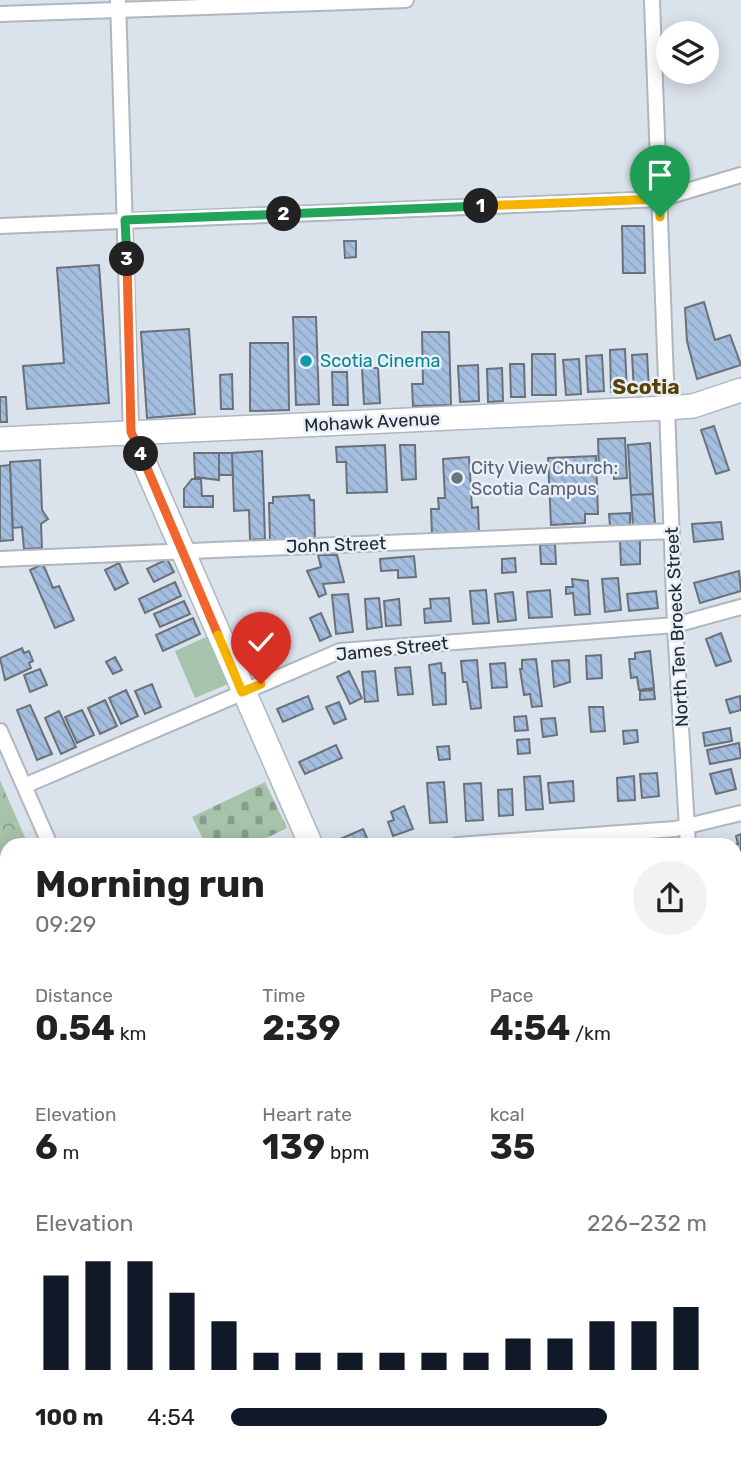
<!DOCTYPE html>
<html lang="en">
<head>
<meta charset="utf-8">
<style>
  body { margin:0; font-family:Rubik,sans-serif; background:#f2f2f2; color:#222; height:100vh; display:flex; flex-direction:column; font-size:26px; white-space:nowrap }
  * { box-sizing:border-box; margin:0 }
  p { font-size:23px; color:#767676 }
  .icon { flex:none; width:38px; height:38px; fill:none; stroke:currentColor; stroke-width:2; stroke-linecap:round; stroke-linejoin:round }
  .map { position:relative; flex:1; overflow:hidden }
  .panel { position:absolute; left:0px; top:838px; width:742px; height:621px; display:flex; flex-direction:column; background:#fff; border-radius:21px 21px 0 0; box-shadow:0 4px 18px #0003 }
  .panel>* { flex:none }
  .fabs { position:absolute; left:656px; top:21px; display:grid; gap:14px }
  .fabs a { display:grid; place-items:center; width:63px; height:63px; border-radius:50%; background:#fff; box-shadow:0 4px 18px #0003; font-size:35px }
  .pin { position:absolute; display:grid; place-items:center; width:60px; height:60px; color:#fff; margin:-72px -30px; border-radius:50% 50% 50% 0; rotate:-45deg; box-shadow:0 0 7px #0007 }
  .pin .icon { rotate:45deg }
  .km { position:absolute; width:35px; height:35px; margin:-18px; border-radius:50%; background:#222; color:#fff; font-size:19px; line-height:35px; text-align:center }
  .round { display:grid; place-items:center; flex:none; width:74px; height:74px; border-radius:37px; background:#f2f2f2 }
  .overview { display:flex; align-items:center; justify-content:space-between; height:119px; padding:0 35px }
  h1 { font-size:38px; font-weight:700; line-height:52px }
  .stats { display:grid; grid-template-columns:repeat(3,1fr); gap:10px; height:119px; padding:7px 35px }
  .stats div { display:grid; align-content:center }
  .stats b { font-size:35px; font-weight:700 }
  .stats small { font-size:19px; font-weight:400 }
  .stats p { font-size:19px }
  .chart { height:196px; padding:14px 35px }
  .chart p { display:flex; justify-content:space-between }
  .chart svg { width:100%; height:126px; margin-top:7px; stroke:#111827; stroke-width:6 }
  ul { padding:0 35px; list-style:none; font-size:23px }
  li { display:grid; grid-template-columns:112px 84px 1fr; align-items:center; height:52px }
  li i { height:18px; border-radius:9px; background:#111827 }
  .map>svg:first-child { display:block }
</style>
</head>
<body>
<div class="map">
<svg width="741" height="1459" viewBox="0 0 741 1459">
  <defs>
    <pattern id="forest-firs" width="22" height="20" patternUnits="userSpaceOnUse" patternTransform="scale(1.75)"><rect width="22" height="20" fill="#88aa8e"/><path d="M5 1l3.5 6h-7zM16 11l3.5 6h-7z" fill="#6f8a74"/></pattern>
    <pattern id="cemetery-stones" width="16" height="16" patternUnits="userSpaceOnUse" patternTransform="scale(1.75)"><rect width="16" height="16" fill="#a6c3ab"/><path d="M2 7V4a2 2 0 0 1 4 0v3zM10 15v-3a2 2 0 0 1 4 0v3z" fill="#879e8b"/></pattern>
    <pattern id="park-crowns" width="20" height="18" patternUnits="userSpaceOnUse" patternTransform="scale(1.75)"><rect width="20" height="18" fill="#a6c3ab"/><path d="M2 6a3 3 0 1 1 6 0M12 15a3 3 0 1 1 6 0" fill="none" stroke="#879e8b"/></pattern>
    <pattern id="water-rules" width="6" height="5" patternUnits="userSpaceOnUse" patternTransform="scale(1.75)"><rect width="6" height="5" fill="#7aa7b9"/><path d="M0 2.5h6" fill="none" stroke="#648897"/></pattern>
    <pattern id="building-back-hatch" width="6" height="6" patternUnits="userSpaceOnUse" patternTransform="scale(1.75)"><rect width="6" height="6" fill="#a4bedf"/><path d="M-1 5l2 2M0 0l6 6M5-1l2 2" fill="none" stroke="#8da3c0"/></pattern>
  </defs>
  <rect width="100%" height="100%" fill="#dae2ec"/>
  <path fill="#a6c3ab" d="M206,637L228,684L195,698L175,651Z"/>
  <path fill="url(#forest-firs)" d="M0,781L28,845H7V906L1,911V951L7,984V1147L0,1137Z"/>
  <path fill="url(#cemetery-stones)" d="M265,782L287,828L252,845H206L192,817Z"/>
  <path fill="url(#park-crowns)" d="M0,781L28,845H7V906L0,911Z"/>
  <path fill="url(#water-rules)" d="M0,1137L7,1147V1449L2,1459H0Z"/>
  <path fill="url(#building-back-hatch)" stroke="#6a717a" stroke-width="2" d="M622,226H644L645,273H623Z
    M344,241H356V257L345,258Z
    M99,265L109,403L27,409L23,366L64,363L57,268Z
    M704,302L715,340L730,335L741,365L697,379L687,341L685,308Z
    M293,317H316L319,404L296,405Z
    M189,329L195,414L147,418L141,332Z
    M422,332H449L451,405L413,406L412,384H423Z
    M250,343H288L289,410L250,411Z
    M625,349L627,392H611L610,350Z
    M532,354H555L556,395H532Z
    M647,354L649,390L634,391L632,355Z
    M602,355L604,391L588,392L586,356Z
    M579,359L581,394L566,395L563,360Z
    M510,364H524L525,397H511Z
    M478,365L479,401L460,402L458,366Z
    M362,368H378L380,403L364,404Z
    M502,368L503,401L488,402L487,369Z
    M332,372H347L348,405H333Z
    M232,374L233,409H221L220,375Z
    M0,397H6L7,422H0Z
    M714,426L729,470L716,474L701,430Z
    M625,438L627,478L614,479V470L599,471L598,439Z
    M650,443L653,494L631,495L628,445Z
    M385,445L387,492L347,493L346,462H337L336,447Z
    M400,445H415L416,479L402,480Z
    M262,451L265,539L250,540L249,510L234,511L232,453Z
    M194,453H219V480L195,477Z
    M219,453H232L233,475H219Z
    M596,456L598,514H585V523L551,525L548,458Z
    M469,457L472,508L478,507L479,533L432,535L431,509H439L438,498H445L443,459Z
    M40,460L42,510L48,519L41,524L42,548L24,549L22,527L13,528L10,462Z
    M10,465L13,540L0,541V466Z
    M192,479H201L202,496H213V507H184V489Z
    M653,494L655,525L633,526L631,495Z
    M309,495L310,500H314L315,539L270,541L269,503H273V497Z
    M630,513V526H610L609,514Z
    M721,522L723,539L694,542L692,524Z
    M640,540V564L621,565L620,541Z
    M555,544L556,564H541L540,545Z
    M318,555H337L344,582L323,584L326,594L319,597L307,571L321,567Z
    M414,556L416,577L398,578V570L381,571L380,559Z
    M515,558L516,572L502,573V559Z
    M167,559L174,572L154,582L147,569Z
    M119,563L128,583L115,590L105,570Z
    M43,564L53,588L59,586L74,620L55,628L30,570Z
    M739,571L741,591L700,603L694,583Z
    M618,578L621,610L605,612L602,579Z
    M572,579L588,581L590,614L575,615L573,593L566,594V587H573Z
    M175,582L181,596L145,613L139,599Z
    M486,590L489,623L473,624L470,591Z
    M550,590L552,617L529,618L527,592Z
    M656,591L658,608L629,611L627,594Z
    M513,592L516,620L498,622L495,594Z
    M348,594L353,632L336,634L332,595Z
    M379,598L382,627L367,629L365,599Z
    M449,598L451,621L425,623L424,609L431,608L430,599Z
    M399,599L401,625L386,626L384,601Z
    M184,601L190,614L160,627L154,614Z
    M321,613L331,636L320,641L310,618Z
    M193,618L200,634L163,651L156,635Z
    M721,633L731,661L716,666L706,639Z
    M273,634L280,652L256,662L248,644Z
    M22,648L24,653L29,651L33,661L29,663L31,668L5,680L0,658Z
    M650,651L654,688L639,690L637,677L631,678L629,659H635V653Z
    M601,655L602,678L587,679L586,656Z
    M115,657L122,670L113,674L106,662Z
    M536,659L542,706L532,707L530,694L524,695L520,669H522V660Z
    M477,660L481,708L471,709L467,682H463L461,661Z
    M569,660L570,682L554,687L552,661Z
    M441,663L442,673H445L446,704L433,705L429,665Z
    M505,663L507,687L492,688L490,664Z
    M410,667L413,694L398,695L395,668Z
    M40,669L47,685L30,692L24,675Z
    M349,671L362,698L350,704L337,677Z
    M375,671L378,701L365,702L362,672Z
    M152,684L161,707L145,714L135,691Z
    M126,690L138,716L121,724L109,698Z
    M654,690L655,699L640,700V691Z
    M308,696L313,709L283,722L277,709Z
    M740,696L741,710L730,713L726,700Z
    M105,700L117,726L100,734L88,708Z
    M339,702L346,719L334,724L326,707Z
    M30,705L52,754L37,760L17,710Z
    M589,707H603L605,731L591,732Z
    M82,710L94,735L77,743L65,717Z
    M59,711L76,747L61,754L45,718Z
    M526,716L528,730L515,731L514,717Z
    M555,718L557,735L543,737L541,719Z
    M730,728L732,741L705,746L703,733Z
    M637,730L638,742L624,744L623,731Z
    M529,739L530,753L518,754L517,740Z
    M739,743L741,758L710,764L707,750Z
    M336,745L342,758L305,774L299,762Z
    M449,746L450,759L439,760L437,747Z
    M731,769L736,789L716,794L710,774Z
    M657,773L659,796L642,798L640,774Z
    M540,776L543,809L526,810L524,777Z
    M634,776L635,800L618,801L617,778Z
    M573,781L574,801L550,803L548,783Z
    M444,782L447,822L430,823L427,783Z
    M481,783L483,820L466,821L464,784Z
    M512,789L513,815L499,816L498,790Z
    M404,806L413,829L393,836L388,822L394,820L391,812Z
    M363,829L370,845H332L331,843Z
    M741,834V873L735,875L733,845L738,844L736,836Z
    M735,1017H741V1038H735Z
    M735,1073H741V1094L735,1095Z
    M741,1129V1158L735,1166V1137Z
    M741,1407V1433H740L735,1427V1409L738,1411Z"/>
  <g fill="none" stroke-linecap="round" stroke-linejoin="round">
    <g stroke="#aeb6c0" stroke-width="18">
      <path id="street" d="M118,0L131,432
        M652,0L675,625L688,845
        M0,14L406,0
        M0,226L660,199L741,175
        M0,559L672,531
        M0,731L50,845
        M24,786L340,651L675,625L741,607
        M457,845L675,829L741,813
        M735,990L741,989
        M734,1452L741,1457"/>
    </g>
    <g stroke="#aeb6c0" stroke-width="24">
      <path id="secondary" d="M735,1195L741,1200"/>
    </g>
    <g stroke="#aeb6c0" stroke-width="26">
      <path id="primary" d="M131,432L311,845
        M0,439L667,408L693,406L741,390
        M537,1452L540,1459"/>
    </g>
    <use href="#street" stroke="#fff" stroke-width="14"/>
    <use href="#secondary" stroke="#fff" stroke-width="21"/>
    <use href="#primary" stroke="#fff" stroke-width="23"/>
  </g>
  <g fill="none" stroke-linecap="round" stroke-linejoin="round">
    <g stroke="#fff" stroke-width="14">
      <path id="split-1" d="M481,206L660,199V217"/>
    </g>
    <g stroke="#fff" stroke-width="14">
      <path id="split-2" d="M284,214L481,206"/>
    </g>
    <g stroke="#fff" stroke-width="14">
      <path id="split-3" d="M127,259L125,220L284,214"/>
    </g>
    <g stroke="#fff" stroke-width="14">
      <path id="split-4" d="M127,259L131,432L141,454"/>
    </g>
    <g stroke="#fff" stroke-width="14">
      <path id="split-5" d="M141,454L218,635"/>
    </g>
    <g stroke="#fff" stroke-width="14">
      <path id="split-6" d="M218,635L242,692L261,684"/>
    </g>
    <use href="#split-1" stroke="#f5b400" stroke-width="9"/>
    <use href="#split-2" stroke="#22a559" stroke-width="9"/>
    <use href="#split-3" stroke="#22a559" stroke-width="9"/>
    <use href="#split-4" stroke="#f0652b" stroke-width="9"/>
    <use href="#split-5" stroke="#f0652b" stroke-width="9"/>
    <use href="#split-6" stroke="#f5b400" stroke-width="9"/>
  </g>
  <circle fill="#0f9aa8" stroke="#e7eff9" stroke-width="2.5" cx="306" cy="361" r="7"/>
  <circle fill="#6b7280" stroke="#e7eff9" stroke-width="2.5" cx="457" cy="478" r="7"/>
  <g text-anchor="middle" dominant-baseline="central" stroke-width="5" stroke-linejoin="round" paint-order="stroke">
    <g font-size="18" fill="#0d838f" stroke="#e7eff9" text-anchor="start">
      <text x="320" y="361">Scotia Cinema</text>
    </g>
    <g font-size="18" fill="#24272b" stroke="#e7eff9">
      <text transform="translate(372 422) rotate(-3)">Mohawk Avenue</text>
      <text transform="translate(336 545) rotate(-2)">John Street</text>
      <text transform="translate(677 627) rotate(-93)">North Ten Broeck Street</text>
      <text transform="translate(392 649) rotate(-6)">James Street</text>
    </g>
    <g font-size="18" fill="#5b616d" stroke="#e7eff9" text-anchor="start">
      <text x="471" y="468">City View Church:<tspan x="471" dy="21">Scotia Campus</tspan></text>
    </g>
    <g font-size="21" font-weight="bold" fill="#584000" stroke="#e7eff9">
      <text x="646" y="386">Scotia</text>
    </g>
  </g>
</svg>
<div class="fabs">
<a><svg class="icon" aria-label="layers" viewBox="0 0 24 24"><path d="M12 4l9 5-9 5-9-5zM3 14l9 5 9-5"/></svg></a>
</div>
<div class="pin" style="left:660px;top:217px;background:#1e9e55"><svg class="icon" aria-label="arrive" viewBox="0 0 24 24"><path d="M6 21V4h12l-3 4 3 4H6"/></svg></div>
<div class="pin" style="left:261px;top:684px;background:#d93025"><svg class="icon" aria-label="check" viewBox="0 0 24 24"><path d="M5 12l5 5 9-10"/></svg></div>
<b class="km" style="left:481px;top:206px">1</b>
<b class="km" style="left:284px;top:214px">2</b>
<b class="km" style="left:127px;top:259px">3</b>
<b class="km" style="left:141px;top:454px">4</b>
<section class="panel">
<div class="overview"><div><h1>Morning run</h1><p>09:29</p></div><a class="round"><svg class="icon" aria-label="share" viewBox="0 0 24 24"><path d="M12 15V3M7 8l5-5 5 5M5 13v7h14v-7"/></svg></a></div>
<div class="stats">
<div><p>Distance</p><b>0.54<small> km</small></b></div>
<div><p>Time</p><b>2:39</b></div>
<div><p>Pace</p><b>4:54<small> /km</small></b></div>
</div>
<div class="stats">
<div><p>Elevation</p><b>6<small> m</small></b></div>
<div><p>Heart rate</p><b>139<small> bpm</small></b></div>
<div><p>kcal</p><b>35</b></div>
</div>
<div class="chart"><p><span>Elevation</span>226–232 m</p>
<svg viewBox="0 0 160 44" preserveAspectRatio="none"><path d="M5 44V11M15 44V6M25 44V6M35 44V17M45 44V27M55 44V38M65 44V38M75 44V38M85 44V38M95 44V38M105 44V38M115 44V33M125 44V33M135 44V27M145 44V27M155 44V22"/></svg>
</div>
<ul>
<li><b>100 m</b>4:54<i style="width:79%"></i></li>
</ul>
</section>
</div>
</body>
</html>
